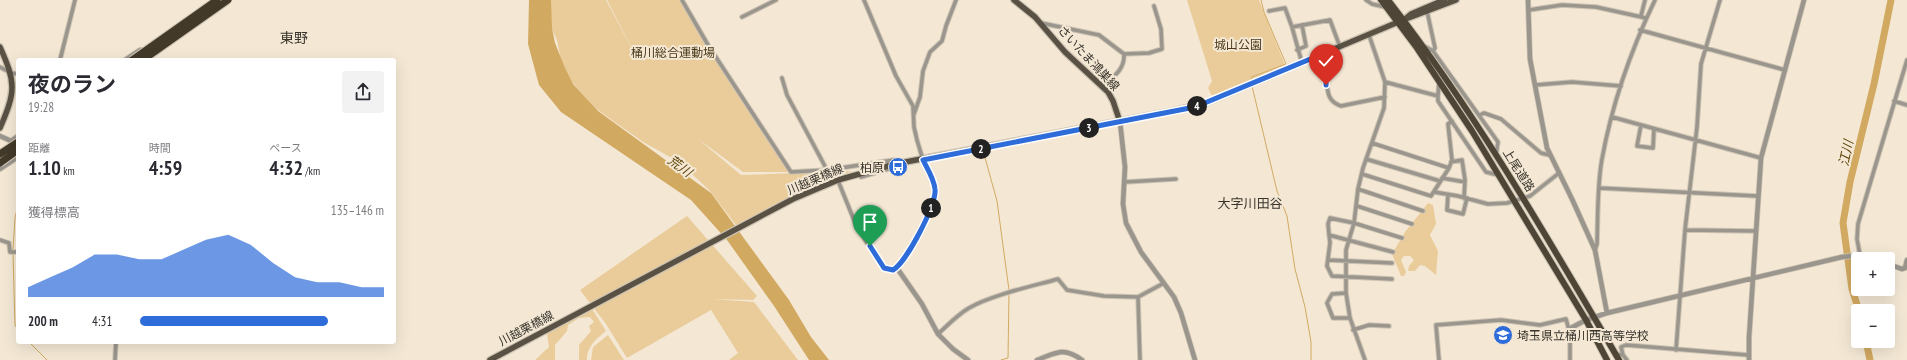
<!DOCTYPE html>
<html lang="ja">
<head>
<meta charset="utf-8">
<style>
  body { margin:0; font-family:"PT Sans Narrow","Noto Sans JP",sans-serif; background:#f2f2f3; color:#2b2b33; height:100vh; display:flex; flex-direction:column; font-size:15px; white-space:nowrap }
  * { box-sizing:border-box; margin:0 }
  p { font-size:13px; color:#7c7c81 }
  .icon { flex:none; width:22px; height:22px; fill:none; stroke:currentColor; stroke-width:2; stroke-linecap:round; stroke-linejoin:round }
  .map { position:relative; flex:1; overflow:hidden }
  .details { position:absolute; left:16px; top:58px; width:380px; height:286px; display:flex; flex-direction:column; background:#fff; border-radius:4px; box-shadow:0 4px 16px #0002 }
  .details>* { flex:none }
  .fabs { position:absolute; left:1851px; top:252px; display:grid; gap:8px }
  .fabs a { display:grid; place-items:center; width:44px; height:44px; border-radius:4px; background:#fff; box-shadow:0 4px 16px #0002; font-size:20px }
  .pin { position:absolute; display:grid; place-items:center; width:34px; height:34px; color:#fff; margin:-41px -17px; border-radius:50% 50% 50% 0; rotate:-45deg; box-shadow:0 0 4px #0007 }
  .pin .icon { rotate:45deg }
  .km { position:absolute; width:20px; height:20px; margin:-10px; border-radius:50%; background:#222; color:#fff; font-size:11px; line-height:20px; text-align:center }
  .round { display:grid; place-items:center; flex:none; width:42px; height:42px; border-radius:4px; background:#f2f2f3 }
  .summary { display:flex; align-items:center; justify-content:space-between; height:68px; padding:0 12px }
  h1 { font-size:22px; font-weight:700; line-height:30px }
  .stats { display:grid; grid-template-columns:repeat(3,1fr); gap:6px; height:68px; padding:4px 12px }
  .stats div { display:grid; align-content:center }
  .stats b { font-size:20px; font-weight:700 }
  .stats small { font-size:11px; font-weight:400 }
  .stats p { font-size:11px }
  .chart { height:112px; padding:8px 12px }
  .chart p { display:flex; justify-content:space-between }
  .chart svg { width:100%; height:72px; margin-top:4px; fill:#2d6cd9; opacity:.7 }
  ul { padding:0 12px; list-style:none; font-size:13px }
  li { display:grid; grid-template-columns:64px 48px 1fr; align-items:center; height:30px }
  li i { height:10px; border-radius:5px; background:#2d6cd9 }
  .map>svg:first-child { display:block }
</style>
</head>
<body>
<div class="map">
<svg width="1907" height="360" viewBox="0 0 1907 360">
  <rect width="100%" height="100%" fill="#f4e8d5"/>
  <path fill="#e9cc9a" d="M549,0H606L640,64L607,0H682L708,45L791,172H743L697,138L741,175L853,171C811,183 775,205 736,225L709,190L679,162L643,142L595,108L571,81L562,65L557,40L550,25Z
    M1187,0H1259L1285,65L1212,96L1208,88L1212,81Z
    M1428,203L1433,205L1436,224L1430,235L1438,251L1436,275L1425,266L1420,265L1415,271H1408L1409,266L1414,260L1410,256H1404L1401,260L1406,272L1404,276H1401L1392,254L1405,232Z
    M687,216L757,296L753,300L713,299L754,302L798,360H729L738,353L711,310L627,358L606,324L580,290Z
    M592,309L606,331C597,338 586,347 587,360H579V345L591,331L589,326L594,322L590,317L579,318L568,325L567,331L555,345V360H535L549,347L547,334Z
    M608,335L624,360H591L593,347Z"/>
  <path fill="#d2a961" d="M529,0H551L552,28L555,43L565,68L573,84L598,111L711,193L789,300L811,337L829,360H809L774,306L727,240L691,200L561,112L539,85L528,44Z"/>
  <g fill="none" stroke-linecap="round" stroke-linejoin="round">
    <path stroke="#d2a961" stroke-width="1" d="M1251,81L1252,77L1286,64L1264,12L1261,0
      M14,82L18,85
      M1252,86L1277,191L1287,216L1295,269L1305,307L1311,342V360
      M984,154L997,201L1009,290
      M13,250L15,218L18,205
      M13,254L15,325L18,330
      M29,342L47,360
      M1001,360L1008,358L1009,294"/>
    <path stroke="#d2a961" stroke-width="7" d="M1859,311L1852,289L1843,223L1850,182L1874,84L1891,0
      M1866,341L1870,360"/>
    <g stroke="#cec4b3" stroke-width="5.5">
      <path id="minor" d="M682,0L708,45L791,172L827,170L894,160L895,167L861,177
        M1366,0L1372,4L1385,7
        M1529,10L1562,5L1596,7L1646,18
        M1269,11L1285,8L1292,27L1302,63
        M1427,11L1435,48L1433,51
        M1641,16L1645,0
        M742,17L776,0
        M1041,23L1099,35L1124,54C1125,70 1113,77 1102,86
        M1292,27L1330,20L1340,47
        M1640,30L1785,70
        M1424,46L1433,51L1498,142L1496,155
        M1297,50L1306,46L1302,25
        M1124,54L1149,53L1162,49L1161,29L1154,6
        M1320,55C1322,63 1325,70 1326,77C1328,90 1326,101 1341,106L1385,97
        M60,60L75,0
        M0,67L11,73L18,74
        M782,78L787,95L827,170
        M1385,82L1438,96V101L1486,172L1498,175
        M1535,85L1572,82L1621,86
        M1438,96L1439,81
        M1894,101L1907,105
        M914,114L920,97L923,71L930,52L942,41L946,26L956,0
        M1480,115L1484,113L1501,119L1541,153L1549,155
        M1612,117L1761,158
        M1641,125L1637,146L1653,148L1654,129
        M1372,143L1449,168
        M1366,159L1440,181
        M1451,162L1462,160L1465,180L1464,198
        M835,170L837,177
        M1362,174L1431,196L1449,168L1452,160L1448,124L1452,121
        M1442,178L1465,182
        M1125,182L1176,179
        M839,183L856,225L877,259L888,270H893L897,268L914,242L933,203L935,188L923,160L917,140L914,127L913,106L896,76L864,0
        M1599,188L1757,196
        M1358,189L1423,211
        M1434,192L1458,196L1488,204L1507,203L1530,196L1559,173
        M1448,195L1447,210L1463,214L1467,198
        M1357,206L1412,224
        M1685,230L1755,231
        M1329,235L1393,252
        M0,240L9,243L10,252H18
        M1595,250L1597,244C1598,216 1597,186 1602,159C1612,104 1631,50 1655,0
        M1860,255L1857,239L1858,224L1907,60
        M1328,260L1392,263
        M1392,279L1332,276L1327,266L1330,243L1328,224L1330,218L1354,223L1402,238
        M1346,293L1332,294L1327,303L1333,318H1350
        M1138,297L1140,360
        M1353,330L1369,325L1389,326
        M938,334C948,325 957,315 969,308C991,295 1033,286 1058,279L1067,290L1104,296L1138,297L1164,283
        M1676,350L1685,230L1697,127L1701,64L1720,0
        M1615,354L1623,355L1627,360
        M1623,355L1621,347L1626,345L1748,355
        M115,360L116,342
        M1365,360L1350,318L1346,293V250L1354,223L1358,189L1363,168L1384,108L1385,82L1369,35
        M1439,360L1436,325L1501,320L1540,325L1566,319L1570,334V360"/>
    </g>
    <g stroke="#cec4b3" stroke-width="6">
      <path id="tertiary" d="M1528,0L1530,59L1547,148L1572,199L1595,250L1607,313
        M125,60L140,50H142L143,54
        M1120,122L1125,167L1123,204L1126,223L1141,252L1174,297L1181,313L1195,360
        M0,136L11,141L18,136
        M0,169L18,157
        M1888,264L1902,269L1905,268L1907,260
        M897,268L922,304L938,334L953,349L968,360
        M1569,329L1586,320L1607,313L1842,257L1860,255L1872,259
        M1037,360C1056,353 1063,346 1082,360
        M1749,360V338L1761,158L1804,0"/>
    </g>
    <g stroke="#cec4b3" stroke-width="8">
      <path id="primary" d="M1014,0L1035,17L1065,52L1108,92L1113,101L1120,122
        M1405,19L1411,14L1444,0
        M0,47C16,83 16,91 0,128
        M490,360L793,199L838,180L895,164L1173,111L1203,104L1403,20L1456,0"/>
    </g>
    <g stroke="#cec4b3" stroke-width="8">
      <path id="trunk" d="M1381,0L1417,48L1472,131L1586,320L1607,360
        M1388,0C1476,113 1547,237 1619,360"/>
    </g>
    <use href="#minor" stroke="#9a958d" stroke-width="3.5"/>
    <use href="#tertiary" stroke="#9a958d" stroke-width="4.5"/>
    <use href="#primary" stroke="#595143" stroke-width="5.5"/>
    <use href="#trunk" stroke="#4e4536" stroke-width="6"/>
    <g stroke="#cec4b3" stroke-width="9" stroke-linecap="butt">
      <path id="motorway-bridge" d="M132,60L217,0
        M143,60L228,0
        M0,154L18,142
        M0,163L18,150"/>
    </g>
    <use href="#motorway-bridge" stroke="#423929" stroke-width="7"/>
  </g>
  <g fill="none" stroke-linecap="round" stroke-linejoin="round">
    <g stroke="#fff" stroke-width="8">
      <path id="route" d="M870,246L884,268L893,270C906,263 937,204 935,189C934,179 927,168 923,160L1195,107L1320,55L1326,76V85"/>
    </g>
    <use href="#route" stroke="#2d6cd9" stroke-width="5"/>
  </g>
  <defs>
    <g id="bus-disc" transform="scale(1)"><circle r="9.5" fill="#2d6cd9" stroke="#f4e8d5"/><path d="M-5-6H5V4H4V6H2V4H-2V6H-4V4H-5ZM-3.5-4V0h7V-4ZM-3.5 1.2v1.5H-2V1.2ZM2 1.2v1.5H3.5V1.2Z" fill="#fff"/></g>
    <g id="school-disc" transform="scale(1)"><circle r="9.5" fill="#2d6cd9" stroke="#f4e8d5"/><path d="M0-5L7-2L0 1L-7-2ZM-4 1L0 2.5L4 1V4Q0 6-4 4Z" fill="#fff"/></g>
  </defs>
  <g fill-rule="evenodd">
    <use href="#bus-disc" x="898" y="167"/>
    <use href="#school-disc" x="1503" y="335"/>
  </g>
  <g text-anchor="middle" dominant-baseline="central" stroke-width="4" stroke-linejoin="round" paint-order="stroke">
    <g font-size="12" fill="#493818" stroke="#f4e8d5">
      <text x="1238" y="44">城山公園</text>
      <text x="673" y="52">桶川総合運動場</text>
    </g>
    <g font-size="12" fill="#38342c" stroke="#f4e8d5">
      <text transform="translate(1089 58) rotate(47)">さいたま鴻巣線</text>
      <text transform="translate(1519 170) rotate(58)">上尾道路</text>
      <text transform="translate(815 179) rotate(-23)">川越栗橋線</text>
      <text transform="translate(526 328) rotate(-28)">川越栗橋線</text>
    </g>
    <g font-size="12" fill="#38342c" stroke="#f4e8d5" text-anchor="end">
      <text x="884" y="167">柏原</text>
      <text x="1517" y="335" text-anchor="start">埼玉県立桶川西高等学校</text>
    </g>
    <g font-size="13" font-style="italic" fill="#5d4205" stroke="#f4e8d5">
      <text transform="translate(1846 153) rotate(-78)">江川</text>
      <text transform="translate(680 166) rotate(36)">荒川</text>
    </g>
    <g font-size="13" fill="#38342c" stroke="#f4e8d5">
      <text x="1250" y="203">大字川田谷</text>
    </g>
    <g font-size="14" fill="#38342c" stroke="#f4e8d5">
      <text x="294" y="38">東野</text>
    </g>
  </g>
</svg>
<div class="fabs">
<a>+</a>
<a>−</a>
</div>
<div class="pin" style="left:870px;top:246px;background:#1e9e55"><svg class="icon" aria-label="arrive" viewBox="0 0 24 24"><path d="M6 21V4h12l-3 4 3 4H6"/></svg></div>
<div class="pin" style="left:1326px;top:85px;background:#d93025"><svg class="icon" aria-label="check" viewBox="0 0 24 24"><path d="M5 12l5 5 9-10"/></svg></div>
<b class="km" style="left:931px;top:208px">1</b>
<b class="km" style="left:981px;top:149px">2</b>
<b class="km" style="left:1089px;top:128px">3</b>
<b class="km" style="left:1197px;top:106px">4</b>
<section class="details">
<div class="summary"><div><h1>夜のラン</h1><p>19:28</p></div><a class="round"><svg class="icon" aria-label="share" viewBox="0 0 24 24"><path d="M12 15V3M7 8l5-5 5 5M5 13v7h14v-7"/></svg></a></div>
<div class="stats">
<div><p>距離</p><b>1.10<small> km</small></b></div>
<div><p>時間</p><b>4:59</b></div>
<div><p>ペース</p><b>4:32<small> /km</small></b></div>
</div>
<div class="chart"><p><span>獲得標高</span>135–146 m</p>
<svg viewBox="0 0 160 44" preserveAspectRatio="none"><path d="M0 44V38L10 32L20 26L30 18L40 18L50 21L60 21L70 15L80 9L90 6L100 12L110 23L120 32L130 35L140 35L150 38L160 38V44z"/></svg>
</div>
<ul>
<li><b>200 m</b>4:31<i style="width:77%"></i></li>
</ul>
</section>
</div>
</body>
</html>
